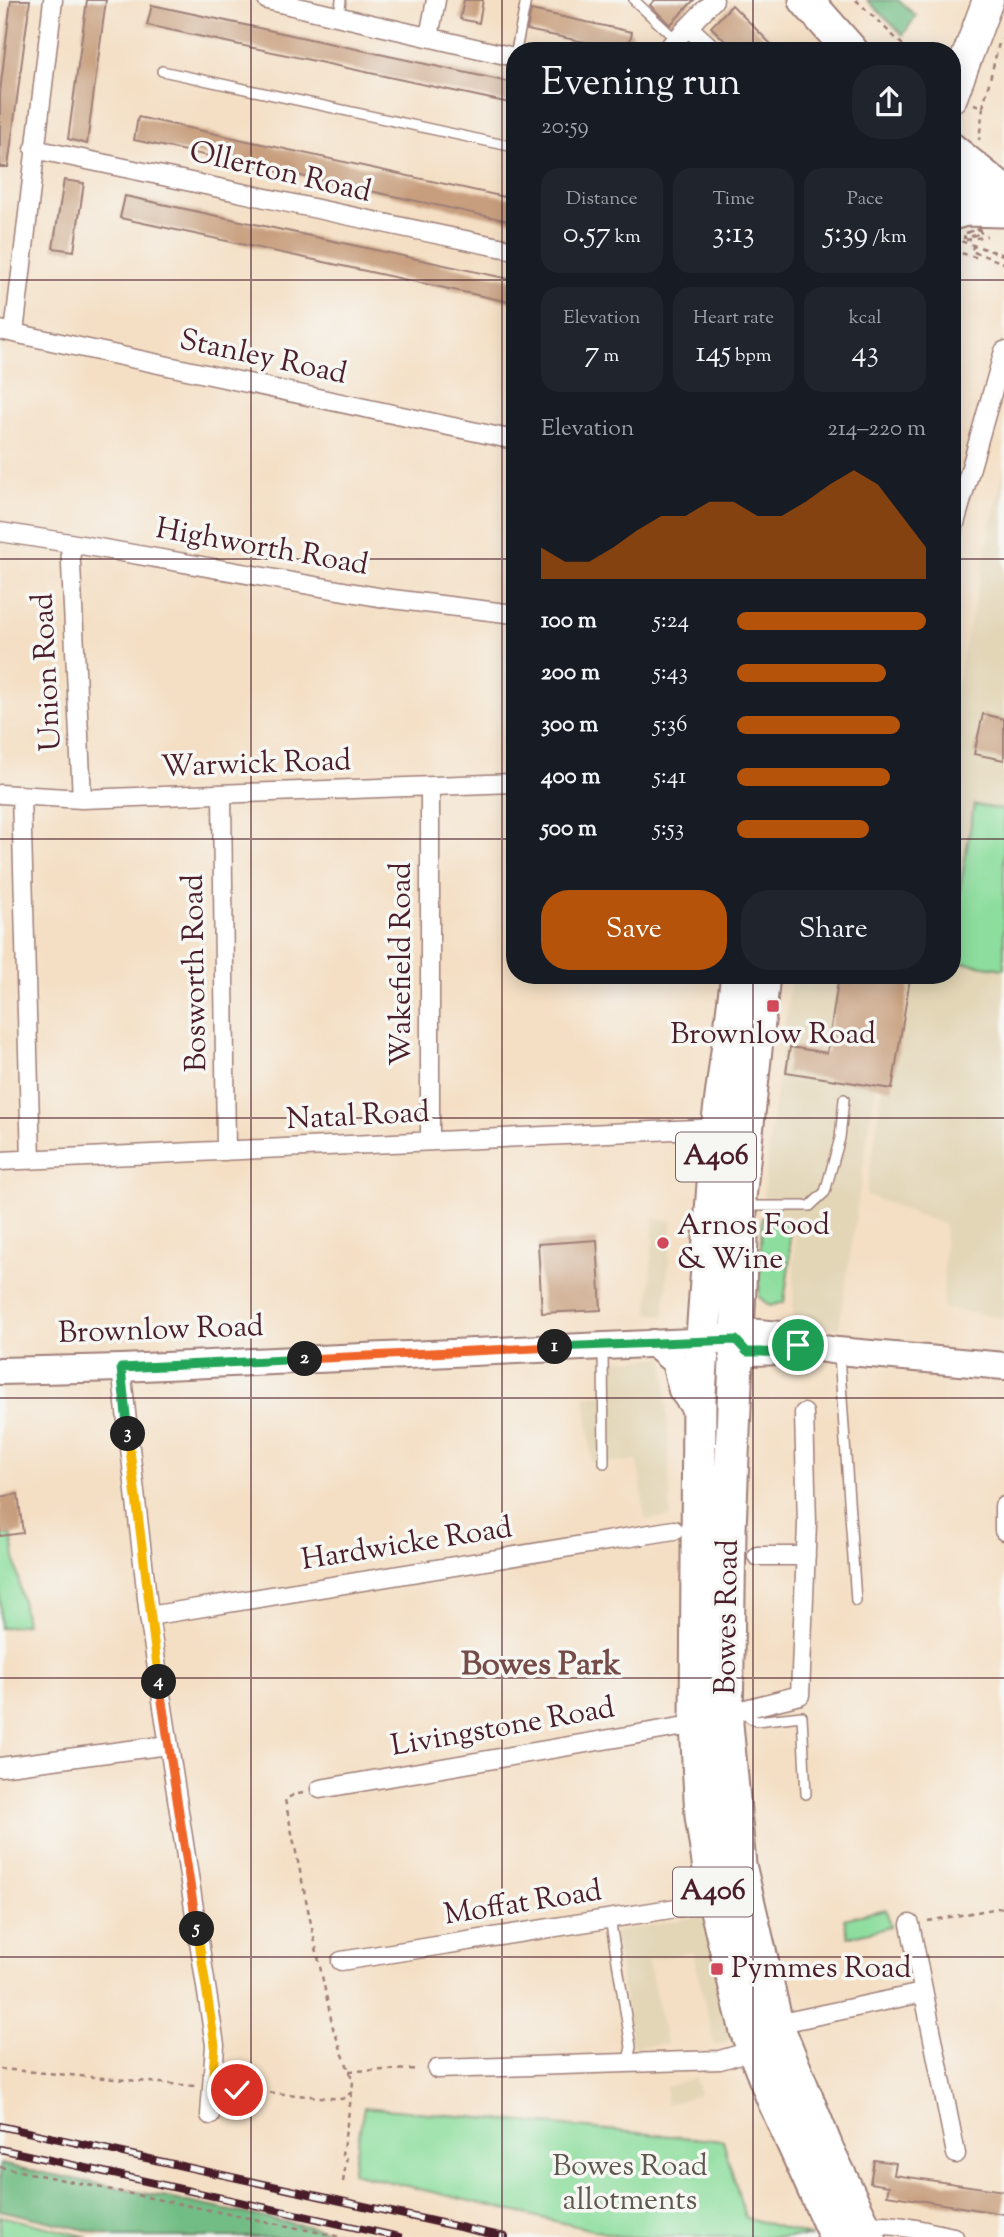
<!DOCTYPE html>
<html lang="en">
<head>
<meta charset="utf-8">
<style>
  body { margin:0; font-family:"Sorts Mill Goudy",serif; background:#20242c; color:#f1f3f6; height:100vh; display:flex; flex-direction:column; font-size:26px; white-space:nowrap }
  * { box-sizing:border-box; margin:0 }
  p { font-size:23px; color:#9ea1a6 }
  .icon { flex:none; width:38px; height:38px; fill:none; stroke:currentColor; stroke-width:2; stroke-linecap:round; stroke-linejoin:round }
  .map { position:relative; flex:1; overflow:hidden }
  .side { position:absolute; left:506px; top:42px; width:455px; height:942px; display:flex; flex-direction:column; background:#171b24; border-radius:28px; box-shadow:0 4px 18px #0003 }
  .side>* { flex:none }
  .pin { position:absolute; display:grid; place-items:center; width:60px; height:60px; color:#fff; margin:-30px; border:4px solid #fff; border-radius:50%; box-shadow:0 2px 7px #0007 }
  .km { position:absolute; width:35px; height:35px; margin:-18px; border-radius:50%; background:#222; color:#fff; font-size:19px; line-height:35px; text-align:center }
  .round { display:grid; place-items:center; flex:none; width:74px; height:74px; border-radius:28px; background:#20242c }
  .headline { display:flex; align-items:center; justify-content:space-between; height:119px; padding:0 35px }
  h1 { font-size:38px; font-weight:600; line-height:52px }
  .metrics { display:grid; grid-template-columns:repeat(3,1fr); gap:10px; height:119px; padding:7px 35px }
  .metrics div { display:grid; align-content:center; border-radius:18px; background:#20242c; text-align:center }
  .metrics b { font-size:30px; font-weight:600 }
  .metrics small { font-size:19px; font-weight:400 }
  .metrics p { font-size:19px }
  .chart { height:196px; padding:14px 35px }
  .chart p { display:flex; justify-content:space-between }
  .chart svg { width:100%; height:126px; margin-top:7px; fill:#b45309; opacity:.7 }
  .button { display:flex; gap:14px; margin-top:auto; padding:14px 35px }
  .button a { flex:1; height:80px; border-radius:28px; background:#b45309; color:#fff; font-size:28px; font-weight:600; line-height:80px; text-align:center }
  .button a+a { background:#20242c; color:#f1f3f6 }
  ul { padding:0 35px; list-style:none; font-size:23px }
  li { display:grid; grid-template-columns:112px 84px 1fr; align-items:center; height:52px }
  li i { height:18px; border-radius:9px; background:#b45309 }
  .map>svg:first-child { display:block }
</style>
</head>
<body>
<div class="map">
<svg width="1004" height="2237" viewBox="0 0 1004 2237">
  <rect width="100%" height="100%" fill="#f6f6f2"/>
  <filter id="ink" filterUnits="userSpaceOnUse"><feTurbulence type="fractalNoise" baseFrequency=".0143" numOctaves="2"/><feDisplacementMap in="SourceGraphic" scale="14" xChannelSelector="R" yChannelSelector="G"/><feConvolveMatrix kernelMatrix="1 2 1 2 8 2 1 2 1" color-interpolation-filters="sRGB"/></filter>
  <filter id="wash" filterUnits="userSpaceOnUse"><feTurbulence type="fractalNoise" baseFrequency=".00686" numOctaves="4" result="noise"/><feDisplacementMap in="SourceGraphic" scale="28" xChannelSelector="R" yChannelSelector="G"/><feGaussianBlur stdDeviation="1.57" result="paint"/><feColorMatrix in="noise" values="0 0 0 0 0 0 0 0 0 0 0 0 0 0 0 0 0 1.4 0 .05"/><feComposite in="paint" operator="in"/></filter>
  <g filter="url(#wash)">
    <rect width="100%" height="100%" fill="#f4dfc4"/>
    <path fill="#e3d6b7" d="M1004,468V1318L943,1308L945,1225L866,1195L900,975H952V705Z
      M791,975H892L839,1329L793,1318L795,1218L761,1211Z
      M654,1218L673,1220L664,1316L649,1313Z
      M665,1357L671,1517L645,1520L638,1461L592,1463L585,1395H607L608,1361Z
      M707,1915L733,2036L725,2043L714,2045L693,1952L648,1960L667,2045L632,2046L614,1932Z
      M696,2078L699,2095L666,2105V2087Z"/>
    <path fill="#8dde9e" stroke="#6c7e64" stroke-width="2" d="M974,805L1004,810V969L952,961V937Z
      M762,1218L789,1223L790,1259L784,1302L770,1306L759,1297Z
      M11,1534L26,1624L0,1628V1536Z
      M886,1909L890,1927L848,1937L844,1919Z
      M364,2107L723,2141L745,2217L812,2237H622L352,2173Z
      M0,2216L88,2237H0Z"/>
    <path fill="#72bd85" stroke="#5e6e58" stroke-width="2" d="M867,0H898L916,16L903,35Z
      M0,2164L360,2237H116L0,2210Z"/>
    <g id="blocks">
      <path fill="#c89f7e" d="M11,0H30L8,167H0V92Z
        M87,0H106L87,144L68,139Z
        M464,0H483L479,23L460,19Z
        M655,0H694L670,25L650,5Z
        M152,5L514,83V104L147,25Z
        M732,5L778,51H735L711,27Z
        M531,10L632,32L628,51L527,30Z
        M138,117L514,199V222L134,140Z
        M64,180L84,183L74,251L53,248Z
        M125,196L514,280V303L120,218Z
        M983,714L1004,719V760L974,754Z
        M839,975H890L910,978L892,1089L786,1072L790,1047L827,1053Z
        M597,1240L601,1310L542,1313L538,1244Z
        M18,1494L23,1533L0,1536V1497Z
        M874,2160L896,2163L894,2175L1004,2191V2214L887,2195L889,2186L870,2183Z"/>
    </g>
  </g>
  <g filter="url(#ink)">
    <use href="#blocks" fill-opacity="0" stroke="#9f7f78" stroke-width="2"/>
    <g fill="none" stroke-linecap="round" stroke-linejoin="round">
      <g stroke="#9f7f78" stroke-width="12">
        <path id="lane" d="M634,0L688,51
          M339,17L341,0
          M516,51L526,0
          M162,71L514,147
          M747,1202L755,1206H810L825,1192L840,1138L844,1099
          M603,1347L604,1463
          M839,1355L856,1601
          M746,1710L749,1717L756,1721L802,1716L806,1794
          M610,1918L631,2047L627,2064"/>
      </g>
      <g stroke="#9f7f78" stroke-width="21">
        <path id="street" d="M267,0L514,57
          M688,27L710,47
          M429,37L436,0
          M665,51L714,0
          M34,149C195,182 354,218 514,250
          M0,330L514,440
          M14,333L53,0
          M0,532L70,543L384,598L514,614
          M952,534L1004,351
          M70,543L82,799
          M0,794L82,799L514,783
          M21,795L31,1160
          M222,796L226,1151
          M430,1141V787
          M0,1161L718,1128
          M121,1368L149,1616L215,2045L210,2115
          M1004,1506V1531
          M757,1556H806
          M149,1616L674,1530
          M726,1714L800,1695L807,1524L804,1413
          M0,1767L168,1745
          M320,1789L697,1724
          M910,1924L956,2154
          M341,1961L721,1901
          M772,2025L922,1993
          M437,2069L720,2060L754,2050
          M860,2230C878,2217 931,2233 954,2237"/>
      </g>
      <g stroke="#9f7f78" stroke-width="30">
        <path id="secondary" d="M952,146L1004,188
          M952,175L1004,211
          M736,1340L747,1352L792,1351L798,1345L838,1351L1004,1366
          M653,1343L675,1362L682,1390L698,1412
          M0,1371L121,1368L736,1340L748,1332L790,1336L798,1345"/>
      </g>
      <g stroke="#9f7f78" stroke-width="33">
        <path id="primary" d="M952,97L988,0"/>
      </g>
      <g stroke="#9f7f78" stroke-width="37">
        <path id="highway" d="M806,0L851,51
          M952,213L966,209L1002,210
          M738,975L718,1128L699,1393L697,1724L702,1816L715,1902L747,2031L774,2100L836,2237
          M763,975L739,1198L741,1238L729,1529L726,1724L739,1865L776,2024L827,2150L869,2237"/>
      </g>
      <path stroke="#9f7f78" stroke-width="2.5" stroke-dasharray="5 5" stroke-linecap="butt" d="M856,0L906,48L916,51
        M974,104L983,107L979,140
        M983,107L1000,39
        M979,229L981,233L979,234L964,238L965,233Z
        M952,236L961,253L975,257V255
        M966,240L987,236
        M1004,255L976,246L973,247L971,251L1004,263
        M928,1921L1004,1907
        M0,2069L195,2086
        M349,2071L419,2069
        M230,2089L342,2099L352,2092L353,2081L333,2028L285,1800L293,1795L303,1793
        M0,2167L341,2237
        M343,2182L347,2156L342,2155L352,2092"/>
      <use href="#lane" stroke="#fff" stroke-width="9"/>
      <use href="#street" stroke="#fff" stroke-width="18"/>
      <use href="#secondary" stroke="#fff" stroke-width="26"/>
      <use href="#primary" stroke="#fff" stroke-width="30"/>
      <use href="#highway" stroke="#fff" stroke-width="33"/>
      <g stroke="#4a1f2b" stroke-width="8">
        <path id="rail" d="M0,2126L505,2237
          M0,2149L399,2237"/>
      </g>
      <use href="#rail" stroke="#f6f6f2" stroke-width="5" stroke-dasharray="16" stroke-linecap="butt"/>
      <path stroke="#9f7f78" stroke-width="2.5" stroke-dasharray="5 5" stroke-linecap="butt" d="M966,233L979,229L980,232L976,235
        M952,242L957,240L1004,255"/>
    </g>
  </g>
  <g fill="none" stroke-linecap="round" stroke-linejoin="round" filter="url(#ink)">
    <g stroke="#fff" stroke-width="14">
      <path id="split-1" d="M555,1347L736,1340L747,1352C764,1351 785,1356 798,1345"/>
    </g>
    <g stroke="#fff" stroke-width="14">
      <path id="split-2" d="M305,1359L555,1347"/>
    </g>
    <g stroke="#fff" stroke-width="14">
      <path id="split-3" d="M128,1434L121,1368L305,1359"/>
    </g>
    <g stroke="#fff" stroke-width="14">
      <path id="split-4" d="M128,1434L159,1682"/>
    </g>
    <g stroke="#fff" stroke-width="14">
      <path id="split-5" d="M159,1682L197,1929"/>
    </g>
    <g stroke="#fff" stroke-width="14">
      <path id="split-6" d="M197,1929L215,2045L212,2088L237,2090"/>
    </g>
    <use href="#split-1" stroke="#22a559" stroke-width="9"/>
    <use href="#split-2" stroke="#f0652b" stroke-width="9"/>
    <use href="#split-3" stroke="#22a559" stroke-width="9"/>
    <use href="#split-4" stroke="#f5b400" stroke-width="9"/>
    <use href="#split-5" stroke="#f0652b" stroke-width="9"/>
    <use href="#split-6" stroke="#f5b400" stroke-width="9"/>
  </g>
  <path fill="none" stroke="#4a1f2b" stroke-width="2" stroke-opacity="0.55" d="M251,0V2237M502,0V2237M753,0V51M0,280H514M952,280H1004M0,559H514M952,559H1004M0,839H514M952,839H1004M753,975V2237M0,1118H1004M0,1398H1004M0,1678H1004M0,1957H1004"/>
  <g fill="#d1495b" stroke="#f6f6f2" stroke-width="2.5">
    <rect x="766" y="999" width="14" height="14" rx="3.5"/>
    <circle cx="663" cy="1243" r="7"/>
    <rect x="710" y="1962" width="14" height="14" rx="3.5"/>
  </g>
  <g text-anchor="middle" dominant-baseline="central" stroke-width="7" stroke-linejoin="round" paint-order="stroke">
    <g fill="#f6f6f2" stroke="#7e6067" stroke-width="2">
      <rect x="676" y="1132.5" width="80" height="49" rx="5"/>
      <rect x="673" y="1867.5" width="80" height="49" rx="5"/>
    </g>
    <g font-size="28" font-weight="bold" fill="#4a1f2b">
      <text x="716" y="1157">A406</text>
      <text x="713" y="1892">A406</text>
    </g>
    <g font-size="30" fill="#4a1f2b" stroke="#f6f6f2">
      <text transform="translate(280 173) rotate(13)">Ollerton Road</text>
      <text transform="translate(263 358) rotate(12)">Stanley Road</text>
      <text transform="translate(262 548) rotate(10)">Highworth Road</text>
      <text transform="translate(48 672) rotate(-93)">Union Road</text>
      <text transform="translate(256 765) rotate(-2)">Warwick Road</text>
      <text transform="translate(402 964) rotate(-90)">Wakefield Road</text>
      <text transform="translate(196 973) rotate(-91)">Bosworth Road</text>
      <text transform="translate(358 1117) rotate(-3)">Natal Road</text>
      <text transform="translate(161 1331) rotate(-2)">Brownlow Road</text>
      <text transform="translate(407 1545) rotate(-9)">Hardwicke Road</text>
      <text transform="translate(728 1617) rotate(-89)">Bowes Road</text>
      <text transform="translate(503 1728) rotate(-10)">Livingstone Road</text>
      <text transform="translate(523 1904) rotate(-9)">Moffat Road</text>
    </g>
    <g font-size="30" fill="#4a1f2b" stroke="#f6f6f2" text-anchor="start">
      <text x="773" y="1035" text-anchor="middle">Brownlow Road</text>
      <text x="677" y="1226">Arnos Food<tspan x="677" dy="34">&amp; Wine</tspan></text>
      <text x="731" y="1969">Pymmes Road</text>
    </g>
    <g font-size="30" fill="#5e584e" stroke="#f6f6f2">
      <text x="630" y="2167">Bowes Road<tspan x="630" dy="34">allotments</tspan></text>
    </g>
    <g font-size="33" font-weight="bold" fill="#764c48" stroke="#f6f6f2">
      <text x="541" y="1666">Bowes Park</text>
    </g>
  </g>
</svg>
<div class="pin" style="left:798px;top:1345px;background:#1e9e55"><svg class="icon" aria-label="arrive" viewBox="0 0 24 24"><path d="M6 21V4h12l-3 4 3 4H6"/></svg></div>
<div class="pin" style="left:237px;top:2090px;background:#d93025"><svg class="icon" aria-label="check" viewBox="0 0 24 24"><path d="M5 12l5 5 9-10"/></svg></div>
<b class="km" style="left:555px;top:1347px">1</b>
<b class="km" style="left:305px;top:1359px">2</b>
<b class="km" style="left:128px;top:1434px">3</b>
<b class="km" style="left:159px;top:1682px">4</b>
<b class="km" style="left:197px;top:1929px">5</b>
<section class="side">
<div class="headline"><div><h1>Evening run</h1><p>20:59</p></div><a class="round"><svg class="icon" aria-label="share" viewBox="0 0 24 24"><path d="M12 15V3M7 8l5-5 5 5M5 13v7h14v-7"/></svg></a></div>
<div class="metrics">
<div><p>Distance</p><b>0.57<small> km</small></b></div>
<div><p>Time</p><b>3:13</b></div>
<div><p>Pace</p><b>5:39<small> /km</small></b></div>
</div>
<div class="metrics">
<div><p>Elevation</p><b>7<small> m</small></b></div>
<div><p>Heart rate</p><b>145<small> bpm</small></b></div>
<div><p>kcal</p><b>43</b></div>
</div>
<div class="chart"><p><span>Elevation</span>214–220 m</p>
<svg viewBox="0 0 160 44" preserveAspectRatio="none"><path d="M0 44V33L10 38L20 38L30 33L40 27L50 22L60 22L70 17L80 17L90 22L100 22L110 17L120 11L130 6L140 11L150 22L160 33V44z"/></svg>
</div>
<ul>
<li><b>100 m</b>5:24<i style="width:100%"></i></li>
<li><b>200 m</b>5:43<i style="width:79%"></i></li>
<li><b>300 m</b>5:36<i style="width:86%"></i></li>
<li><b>400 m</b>5:41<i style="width:81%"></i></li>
<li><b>500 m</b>5:53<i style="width:70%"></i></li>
</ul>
<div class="button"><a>Save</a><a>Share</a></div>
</section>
</div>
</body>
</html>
